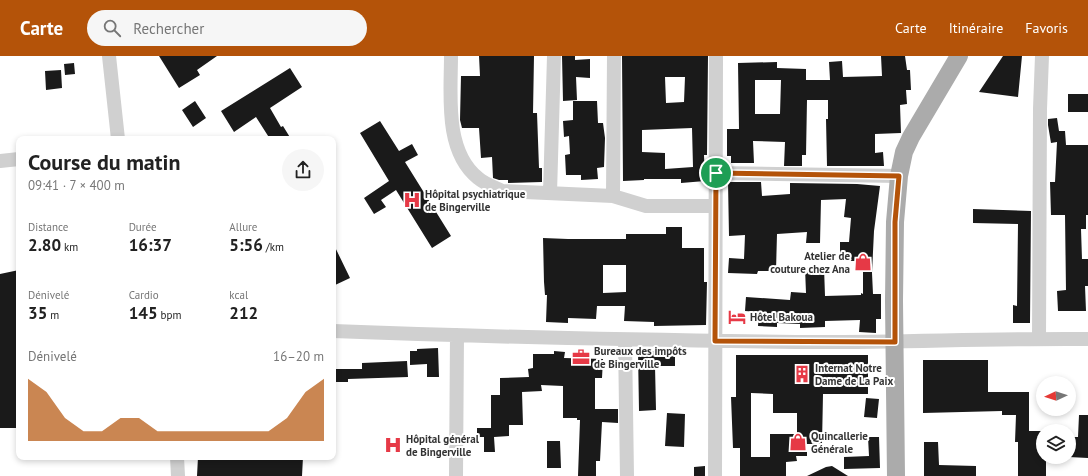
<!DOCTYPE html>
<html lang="fr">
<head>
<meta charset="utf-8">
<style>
  body { margin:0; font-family:"PT Sans",sans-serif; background:#f6f6f6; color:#222; height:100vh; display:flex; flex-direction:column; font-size:15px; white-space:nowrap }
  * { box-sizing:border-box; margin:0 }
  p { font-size:13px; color:#767676 }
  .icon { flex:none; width:22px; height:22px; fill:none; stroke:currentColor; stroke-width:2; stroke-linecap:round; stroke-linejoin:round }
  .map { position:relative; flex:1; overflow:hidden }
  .details { position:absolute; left:16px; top:80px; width:320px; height:324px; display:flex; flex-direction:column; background:#fff; border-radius:8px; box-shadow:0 2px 6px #0003 }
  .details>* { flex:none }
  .needle { width:26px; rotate:266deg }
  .buttons { position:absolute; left:1036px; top:320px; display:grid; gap:8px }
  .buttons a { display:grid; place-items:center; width:40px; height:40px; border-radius:50%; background:#fff; box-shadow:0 2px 6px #0003; font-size:20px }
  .pin { position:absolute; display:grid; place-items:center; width:34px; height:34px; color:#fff; margin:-17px; border:2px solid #fff; border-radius:50%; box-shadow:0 1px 4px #0007 }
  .round { display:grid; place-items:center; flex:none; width:42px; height:42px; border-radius:21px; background:#f6f6f6 }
  .overview { display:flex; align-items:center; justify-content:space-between; height:68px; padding:0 12px }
  h1 { font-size:22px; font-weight:700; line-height:30px }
  .metrics { display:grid; grid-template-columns:repeat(3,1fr); gap:6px; height:68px; padding:4px 12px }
  .metrics div { display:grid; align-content:center }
  .metrics b { font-size:17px; font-weight:700 }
  .metrics small { font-size:11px; font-weight:400 }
  .metrics p { font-size:11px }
  .chart { height:112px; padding:8px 12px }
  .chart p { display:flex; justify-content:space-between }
  .chart svg { width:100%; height:72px; margin-top:4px; fill:#b45309; opacity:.7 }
  header { display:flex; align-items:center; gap:24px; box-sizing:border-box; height:56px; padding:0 20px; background:#b45309; color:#fff }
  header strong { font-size:19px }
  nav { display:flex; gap:22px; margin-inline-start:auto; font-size:14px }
  .search { width:280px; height:36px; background:#f6f6f6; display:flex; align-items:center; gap:10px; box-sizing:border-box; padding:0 14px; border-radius:22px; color:#767676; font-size:15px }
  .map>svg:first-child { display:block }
</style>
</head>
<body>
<header>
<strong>Carte</strong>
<div class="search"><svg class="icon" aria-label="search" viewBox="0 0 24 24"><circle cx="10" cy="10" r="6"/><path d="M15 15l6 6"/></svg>Rechercher</div>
<nav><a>Carte</a><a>Itinéraire</a><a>Favoris</a></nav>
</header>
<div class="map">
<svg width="1088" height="420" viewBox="0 0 1088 420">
  <rect width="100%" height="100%" fill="#fff"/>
  <path fill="#1a1a1a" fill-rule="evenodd" d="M159,0H217L197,14L200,19L179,32Z
    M479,0H534L533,57H537L539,112H542V126L508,127V124H499L493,122L492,101L481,102L479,72H462L460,64L461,20H480Z
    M562,0H575V4L590,3V22L576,21L577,44L563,45Z
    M622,0H708L707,99H704L705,125L681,127V123H644V124L623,125ZM665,21H685L684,46L666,47ZM692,72L693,111L665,113V97L642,96V74Z
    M881,0H905L907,14H910L911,34H906L907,48L900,49L901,77L875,78V97L883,96L884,110H827L826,63H828V44H807L806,99H802V110H784L785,86L753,85L754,107H731V100H727V73H739L738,7L777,6V12L806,13V24H830L829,6L842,5L843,21L882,20ZM755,24H781L780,58H755Z
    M1003,0H1022L1018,41L979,36Z
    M74,7L75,18L65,19L64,8Z
    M290,12L302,31L270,52L281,71L283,70L291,83H270L256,61L234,76L221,55Z
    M61,14L62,32L46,34L45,15Z
    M1068,38H1088V56H1068Z
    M195,45L206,62L193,71L182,54Z
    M573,45H597L598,67H603L605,82L604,111L597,112L598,123L581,124V119H566L565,99L570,98L569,80L564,81L563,65L573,64Z
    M1057,62L1059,75H1065L1066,89H1088V159H1086V173H1081L1082,203H1088V230H1085L1086,255H1058L1057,235L1066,234L1065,159H1051L1050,126H1055L1057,86L1051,87L1048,69V63Z
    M380,65L399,95L412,88L418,99L405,106L451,180L432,192L396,134L381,144L386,151L374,158L364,142L389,125L360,77Z
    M728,126H761L762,140L790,138V127L857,128L880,130L874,175L872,217L873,238H881V263H876V277L859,276L860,264L825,265V271L800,272V268L777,267V271L758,270L759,256L745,255L746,241L790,244L791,236L806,237L805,212L824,211L825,240L861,239V237L863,238V216H858L859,205H845V198H840V186H849L851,162L844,161L846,143L821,144L820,187H806L807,176L777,178L776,215H758L757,218L728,217L729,202L744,203L745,179L729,180Z
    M973,153L1031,155L1030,267H1013V249L1017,250L1018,168L973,167Z
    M666,171H682V192H704V226H707L706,269L654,270V266L624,265L625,250H597L596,263L568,262V267L546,266L547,239H545L544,226L543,182L568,183H626V178H666ZM603,209H626V236L603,237Z
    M333,187L350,222L333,230Z
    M19,214V372H0V218Z
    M438,292L439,321H427V308L410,309V295H417V293Z
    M554,295L565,296L564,302L603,303L602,322H595V353H618V367L602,366L600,405H596V420H578L580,364H577V362H563V330L541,329L542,335L522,336L523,369H509V380L494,381L495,396H484V381H477V372H491V339H500V322L529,321L528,313L533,312V298H554Z
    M638,295H655V297H675V310H655L656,354L639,355Z
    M736,299H868V338H823L822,388H807V400H796L797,405L786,406V420H740V392H733L731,341H736ZM751,337L773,338V357H797V378H770V401H751Z
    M923,304H988V336H1029V375H1043V401H1046V420H1018V386H1015L1016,359H1002V355L923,357Z
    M407,305L408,321L348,323V326H333V313H362V307Z
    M866,342L879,343L877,362L864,361Z
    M667,357L685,358L684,391L665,390Z
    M1079,359H1088V402L1069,401V381H1078Z
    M868,381H879L880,412L844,413V401L869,400Z
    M547,385H560L561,412H547Z
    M924,386H938L939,409L976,410V420H924Z
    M198,401H303L302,420H197Z
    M705,410V420H694V411Z
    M832,410L848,420H807L826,411Z"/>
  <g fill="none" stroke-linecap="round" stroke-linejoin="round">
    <path stroke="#d0d0d0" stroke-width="14" d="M109,0L118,83
      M451,0C451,38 444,95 478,122C485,128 494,131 502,135L613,140L646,150H715
      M0,105L19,103
      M716,117L899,120
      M550,137L554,0
      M613,140L614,0
      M333,275C487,281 641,284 796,286C893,287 991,282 1088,283
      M1039,283L1040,53L1042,0
      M625,284L627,420
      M177,401L178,420
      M456,420L457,279
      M715,420L716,0"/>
    <path stroke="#ababab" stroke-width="18" d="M896,420L894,245L895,166L899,120L904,96L911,81L959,0"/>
  </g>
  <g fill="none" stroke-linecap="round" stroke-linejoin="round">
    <g stroke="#fff" stroke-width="8">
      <path id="route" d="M716,117L899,120L895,166V286L715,285Z"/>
    </g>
    <use href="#route" stroke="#b45309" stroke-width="5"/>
  </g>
  <defs>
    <g id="hospital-bare" transform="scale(1.38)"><path d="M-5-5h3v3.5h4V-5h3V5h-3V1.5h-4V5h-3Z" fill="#e63946" stroke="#fff" stroke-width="2.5" paint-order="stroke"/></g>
    <g id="shop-bare" transform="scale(1.38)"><path d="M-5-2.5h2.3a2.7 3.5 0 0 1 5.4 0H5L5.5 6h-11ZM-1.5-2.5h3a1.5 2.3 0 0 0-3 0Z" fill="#e63946" stroke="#fff" stroke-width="2.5" paint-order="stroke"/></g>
    <g id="hotel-bare" transform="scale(1.38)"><path d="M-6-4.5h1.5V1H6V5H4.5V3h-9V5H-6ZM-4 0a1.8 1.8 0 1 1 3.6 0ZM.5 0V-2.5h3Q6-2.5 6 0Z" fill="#e63946" stroke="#fff" stroke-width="2.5" paint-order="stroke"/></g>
    <g id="office-bare" transform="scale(1.38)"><path d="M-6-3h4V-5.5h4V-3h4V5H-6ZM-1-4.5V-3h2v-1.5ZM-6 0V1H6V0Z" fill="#e63946" stroke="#fff" stroke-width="2.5" paint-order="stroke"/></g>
    <g id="building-bare" transform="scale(1.38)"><path d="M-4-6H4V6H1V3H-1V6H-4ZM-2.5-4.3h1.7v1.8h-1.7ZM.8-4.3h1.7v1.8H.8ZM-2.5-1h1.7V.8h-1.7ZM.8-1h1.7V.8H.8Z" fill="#e63946" stroke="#fff" stroke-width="2.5" paint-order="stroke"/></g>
  </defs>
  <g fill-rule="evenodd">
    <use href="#hospital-bare" x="412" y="144"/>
    <use href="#shop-bare" x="863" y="206"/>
    <use href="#hotel-bare" x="737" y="261"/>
    <use href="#office-bare" x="581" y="301"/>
    <use href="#building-bare" x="802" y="318"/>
    <use href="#shop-bare" x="798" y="386"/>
    <use href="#hospital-bare" x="393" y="389"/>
  </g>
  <g text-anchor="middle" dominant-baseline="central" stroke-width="4" stroke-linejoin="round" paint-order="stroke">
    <g font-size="11" font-weight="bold" fill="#333" stroke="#fff" text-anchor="start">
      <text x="425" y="138">Hôpital psychiatrique<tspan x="425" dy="13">de Bingerville</tspan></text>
      <text x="850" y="200" text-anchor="end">Atelier de<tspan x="850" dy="13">couture chez Ana</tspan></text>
      <text x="750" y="261">Hôtel Bakoua</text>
      <text x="594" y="295">Bureaux des impôts<tspan x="594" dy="13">de Bingerville</tspan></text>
      <text x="815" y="312">Internat Notre<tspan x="815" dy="13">Dame de La Paix</tspan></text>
      <text x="811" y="380">Quincallerie<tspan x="811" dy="13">Générale</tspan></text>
      <text x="406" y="383">Hôpital général<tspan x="406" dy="13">de Bingerville</tspan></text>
    </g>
  </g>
</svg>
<div class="buttons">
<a><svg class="needle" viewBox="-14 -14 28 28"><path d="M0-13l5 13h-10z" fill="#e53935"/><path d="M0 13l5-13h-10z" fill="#767676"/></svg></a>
<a><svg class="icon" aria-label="layers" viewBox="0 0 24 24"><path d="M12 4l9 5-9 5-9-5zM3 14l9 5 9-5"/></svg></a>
</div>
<div class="pin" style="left:716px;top:117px;background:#1e9e55"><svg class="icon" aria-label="arrive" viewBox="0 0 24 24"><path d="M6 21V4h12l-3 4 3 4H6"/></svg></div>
<section class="details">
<div class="overview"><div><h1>Course du matin</h1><p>09:41 · 7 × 400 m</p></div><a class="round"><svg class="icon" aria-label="share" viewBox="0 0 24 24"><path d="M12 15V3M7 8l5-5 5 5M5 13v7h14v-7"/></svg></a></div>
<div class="metrics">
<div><p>Distance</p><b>2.80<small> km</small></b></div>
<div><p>Durée</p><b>16:37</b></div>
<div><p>Allure</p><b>5:56<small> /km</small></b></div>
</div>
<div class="metrics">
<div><p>Dénivelé</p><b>35<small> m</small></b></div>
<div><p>Cardio</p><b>145<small> bpm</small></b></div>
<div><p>kcal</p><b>212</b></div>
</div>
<div class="chart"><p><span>Dénivelé</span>16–20 m</p>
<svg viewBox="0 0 160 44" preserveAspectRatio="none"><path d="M0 44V6L10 14L20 30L30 38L40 38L50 30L60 30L70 38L80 38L90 38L100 38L110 38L120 38L130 38L140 30L150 14L160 6V44z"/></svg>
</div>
</section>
</div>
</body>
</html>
